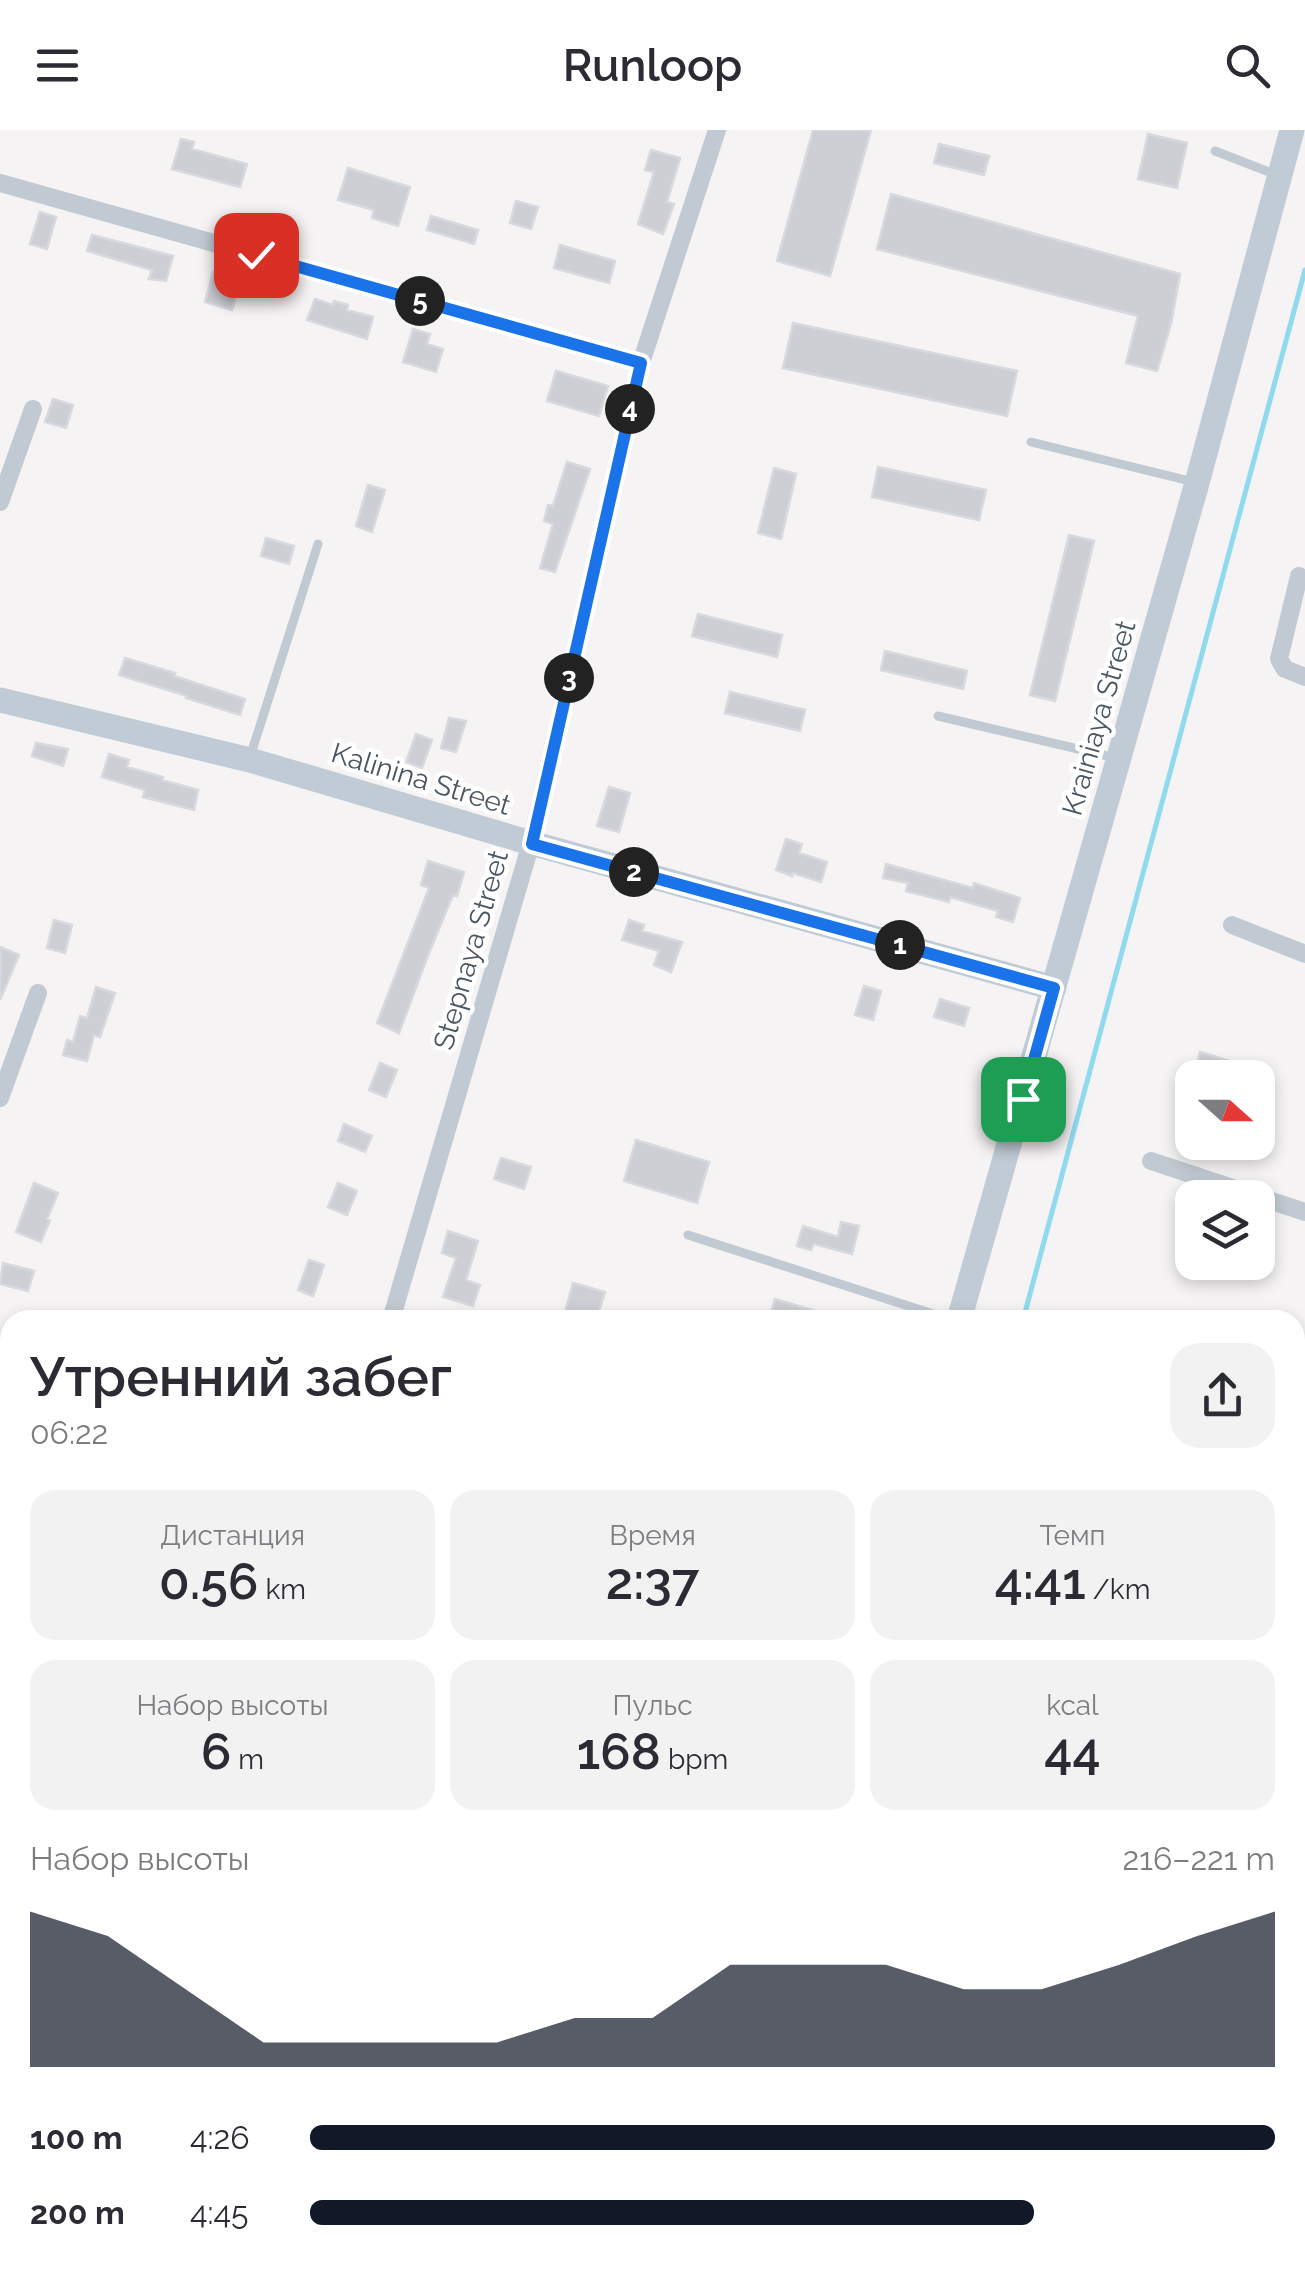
<!DOCTYPE html>
<html lang="ru">
<head>
<meta charset="utf-8">
<style>
  body { margin:0; font-family:Raleway,sans-serif; background:#f2f2f3; color:#2b2b33; height:100vh; display:flex; flex-direction:column; font-size:38px; white-space:nowrap }
  * { box-sizing:border-box; margin:0 }
  p { font-size:32px; color:#7c7c81 }
  .icon { flex:none; width:55px; height:55px; fill:none; stroke:currentColor; stroke-width:2; stroke-linecap:round; stroke-linejoin:round }
  .map { position:relative; flex:1; overflow:hidden }
  .drawer { position:absolute; left:0px; top:1180px; width:1305px; height:960px; display:flex; flex-direction:column; background:#fff; border-radius:30px 30px 0 0; box-shadow:0 5px 15px #0003 }
  .drawer>* { flex:none }
  .needle { width:65px; rotate:111deg }
  .buttons { position:absolute; left:1175px; top:930px; display:grid; gap:20px }
  .buttons a { display:grid; place-items:center; width:100px; height:100px; border-radius:20px; background:#fff; box-shadow:0 5px 15px #0003; font-size:50px }
  .pin { position:absolute; display:grid; place-items:center; width:85px; height:85px; color:#fff; margin:-42px; border-radius:20px; box-shadow:0 5px 15px #0006 }
  .km { position:absolute; width:50px; height:50px; margin:-25px; border-radius:50%; background:#222; color:#fff; font-size:28px; line-height:50px; text-align:center }
  .round { display:grid; place-items:center; flex:none; width:105px; height:105px; border-radius:30px; background:#f2f2f3 }
  .overview { display:flex; align-items:center; justify-content:space-between; height:170px; padding:0 30px }
  h1 { font-size:55px; font-weight:600; line-height:75px }
  .metrics { display:grid; grid-template-columns:repeat(3,1fr); gap:15px; height:170px; padding:10px 30px }
  .metrics div { display:grid; align-content:center; border-radius:25px; background:#f2f2f3; text-align:center }
  .metrics b { font-size:50px; font-weight:600 }
  .metrics small { font-size:28px; font-weight:400 }
  .metrics p { font-size:28px }
  .chart { height:280px; padding:20px 30px }
  .chart p { display:flex; justify-content:space-between }
  .chart svg { width:100%; height:180px; margin-top:10px; fill:#111827; opacity:.7 }
  ul { padding:0 30px; list-style:none; font-size:32px }
  li { display:grid; grid-template-columns:160px 120px 1fr; align-items:center; height:75px }
  li i { height:25px; border-radius:12px; background:#111827 }
  header { display:flex; justify-content:space-between; align-items:center; height:130px; padding:0 30px; background:#fff; font-size:45px; font-weight:600 }
  .map>svg:first-child { display:block }
</style>
</head>
<body>
<header><svg class="icon" aria-label="menu" viewBox="0 0 24 24"><path d="M4 6h16M4 12h16M4 18h16"/></svg>Runloop<svg class="icon" aria-label="search" viewBox="0 0 24 24"><circle cx="10" cy="10" r="6"/><path d="M15 15l6 6"/></svg></header>
<div class="map">
<svg width="1305" height="2140" viewBox="0 0 1305 2140">
  <rect width="100%" height="100%" fill="#f5f3f3"/>
  <g fill="none" stroke-linecap="round" stroke-linejoin="round">
    <path stroke="#90daee" stroke-width="5" d="M1023,1190L1305,140
      M769,2140L772,2130"/>
  </g>
  <path fill="#cdcfd5" stroke="#d7d9de" stroke-width="2.5" d="M813,0H871L830,146L777,131Z
    M1148,4L1187,13L1177,58L1138,49Z
    M181,9L194,12L192,19L247,34L240,57L172,39Z
    M939,14L989,26L984,45L934,33Z
    M651,20L680,28L667,72L674,74L663,104L638,94L654,42L645,40Z
    M348,38L410,57L398,96L372,88L374,80L338,70Z
    M891,64L1180,144L1171,194L1157,241L1126,233L1138,186L877,119Z
    M516,71L538,77L531,99L510,93Z
    M40,82L56,87L47,119L30,114Z
    M431,86L478,100L474,114L427,100Z
    M92,105L173,126L166,151L149,149L152,140L87,121Z
    M560,115L615,131L609,153L554,138Z
    M213,142L240,150L232,180L205,172Z
    M315,169L333,175L334,171L348,175L347,180L373,187L367,209L307,190Z
    M793,193L1017,241L1007,286L783,238Z
    M413,199L430,204L427,214L443,219L436,242L403,232Z
    M556,241L608,256L599,286L547,271Z
    M53,269L73,275L66,298L45,292Z
    M567,332L590,339L555,442L540,438L553,394L544,391L548,375L553,376Z
    M878,337L986,360L979,390L872,367Z
    M774,338L796,344L781,409L758,403Z
    M368,355L385,360L372,402L356,396Z
    M1069,405L1094,411L1055,571L1030,565Z
    M266,408L294,416L289,434L261,426Z
    M698,484L782,505L777,527L692,506Z
    M885,521L967,541L963,559L881,540Z
    M125,528L175,543L174,546L245,569L240,585L186,568L187,566L119,545Z
    M730,562L805,580L800,601L725,583Z
    M449,588L466,591L456,622L441,618Z
    M416,604L432,610L422,638L406,632Z
    M36,613L68,619L63,636L32,626Z
    M109,624L129,630L127,637L163,647L162,650L198,660L194,680L143,667L145,660L102,647Z
    M609,657L630,663L619,702L597,696Z
    M786,709L802,714L799,723L827,732L821,752L793,743L792,746L776,740Z
    M428,731L464,742L457,766L453,765L427,828L399,903L377,893L429,758L421,755Z
    M886,734L973,758L974,753L1020,768L1013,792L996,787L998,781L950,767L949,772L906,761L908,753L883,748Z
    M54,790L72,795L65,823L47,818Z
    M629,790L644,795L642,801L682,812L671,842L654,835L659,821L622,810Z
    M0,817L19,825L0,870Z
    M864,856L881,861L873,890L855,885Z
    M96,857L115,863L100,907L94,905L87,931L63,925L67,910L73,912L80,886L87,888Z
    M940,869L969,878L964,896L934,887Z
    M1200,922L1237,933L1232,948H1193Z
    M380,933L397,940L386,967L369,960Z
    M344,994L372,1006L365,1022L338,1011Z
    M636,1010L709,1032L697,1073L624,1051Z
    M501,1028L531,1037L524,1059L494,1049Z
    M34,1053L58,1063L47,1089L50,1090L41,1112L16,1102Z
    M338,1053L357,1061L347,1085L328,1077Z
    M841,1092L859,1096L852,1124L814,1114L811,1120L797,1116L803,1096L838,1107Z
    M448,1101L478,1111L466,1150L480,1155L473,1176L443,1167L456,1128L442,1123Z
    M309,1130L324,1135L313,1166L298,1160Z
    M3,1133L34,1141L28,1161L0,1154Z
    M573,1153L605,1162L596,1190L565,1182Z
    M775,1169L832,1186V1190H796L771,1183Z"/>
  <g fill="none" stroke-linecap="round" stroke-linejoin="round">
    <path stroke="#c1cad2" stroke-width="9" d="M1215,21L1277,45
      M1031,312L1194,352
      M938,586L1116,628
      M250,627L318,414
      M688,1105L952,1190
      M491,2140L493,2130
      M620,2140L623,2130"/>
    <path stroke="#c1cad2" stroke-width="18" d="M0,53L641,233
      M0,372L33,279
      M1299,446L1279,529L1285,539L1305,547
      M1232,795L1305,824
      M0,968L38,863
      M1151,1031L1305,1082
      M391,1190L531,713L641,233L717,0
      M1295,1339L1305,1343
      M0,1368L10,1372
      M1295,1613L1305,1616
      M1295,1880L1305,1884
      M0,2024L10,2027
      M336,2130L370,2140
      M1252,2130L1282,2140
      M113,2140L116,2130
      M973,2140L976,2130"/>
    <path stroke="#c1cbd6" stroke-width="25" d="M0,570L250,630L531,713L1054,858
      M959,1190L1197,353L1292,0
      M694,2140L697,2130"/>
  </g>
  <g fill="none" stroke-linecap="round" stroke-linejoin="round">
    <g stroke="#fff" stroke-width="20">
      <path id="route" d="M256,125L641,233L532,714L1054,858L1023,969"/>
    </g>
    <use href="#route" stroke="#1a73e8" stroke-width="12"/>
  </g>
  <g text-anchor="middle" dominant-baseline="central" stroke-width="9" stroke-linejoin="round" paint-order="stroke">
    <g font-size="28" fill="#4a5661" stroke="#fff">
      <text transform="translate(1099 588) rotate(-74)">Krainiaya Street</text>
      <text transform="translate(421 649) rotate(17)">Kalinina Street</text>
      <text transform="translate(471 820) rotate(-74)">Stepnaya Street</text>
    </g>
  </g>
</svg>
<div class="buttons">
<a><svg class="needle" viewBox="-14 -14 28 28"><path d="M0-13l5 13h-10z" fill="#e53935"/><path d="M0 13l5-13h-10z" fill="#7c7c81"/></svg></a>
<a><svg class="icon" aria-label="layers" viewBox="0 0 24 24"><path d="M12 4l9 5-9 5-9-5zM3 14l9 5 9-5"/></svg></a>
</div>
<div class="pin" style="left:1023px;top:969px;background:#1e9e55"><svg class="icon" aria-label="arrive" viewBox="0 0 24 24"><path d="M6 21V4h12l-3 4 3 4H6"/></svg></div>
<div class="pin" style="left:256px;top:125px;background:#d93025"><svg class="icon" aria-label="check" viewBox="0 0 24 24"><path d="M5 12l5 5 9-10"/></svg></div>
<b class="km" style="left:900px;top:815px">1</b>
<b class="km" style="left:634px;top:742px">2</b>
<b class="km" style="left:569px;top:548px">3</b>
<b class="km" style="left:630px;top:279px">4</b>
<b class="km" style="left:420px;top:171px">5</b>
<section class="drawer">
<div class="overview"><div><h1>Утренний забег</h1><p>06:22</p></div><a class="round"><svg class="icon" aria-label="share" viewBox="0 0 24 24"><path d="M12 15V3M7 8l5-5 5 5M5 13v7h14v-7"/></svg></a></div>
<div class="metrics">
<div><p>Дистанция</p><b>0.56<small> km</small></b></div>
<div><p>Время</p><b>2:37</b></div>
<div><p>Темп</p><b>4:41<small> /km</small></b></div>
</div>
<div class="metrics">
<div><p>Набор высоты</p><b>6<small> m</small></b></div>
<div><p>Пульс</p><b>168<small> bpm</small></b></div>
<div><p>kcal</p><b>44</b></div>
</div>
<div class="chart"><p><span>Набор высоты</span>216–221 m</p>
<svg viewBox="0 0 160 44" preserveAspectRatio="none"><path d="M0 44V6L10 12L20 25L30 38L40 38L50 38L60 38L70 32L80 32L90 19L100 19L110 19L120 25L130 25L140 19L150 12L160 6V44z"/></svg>
</div>
<ul>
<li><b>100 m</b>4:26<i style="width:100%"></i></li>
<li><b>200 m</b>4:45<i style="width:75%"></i></li>
</ul>
</section>
</div>
</body>
</html>
